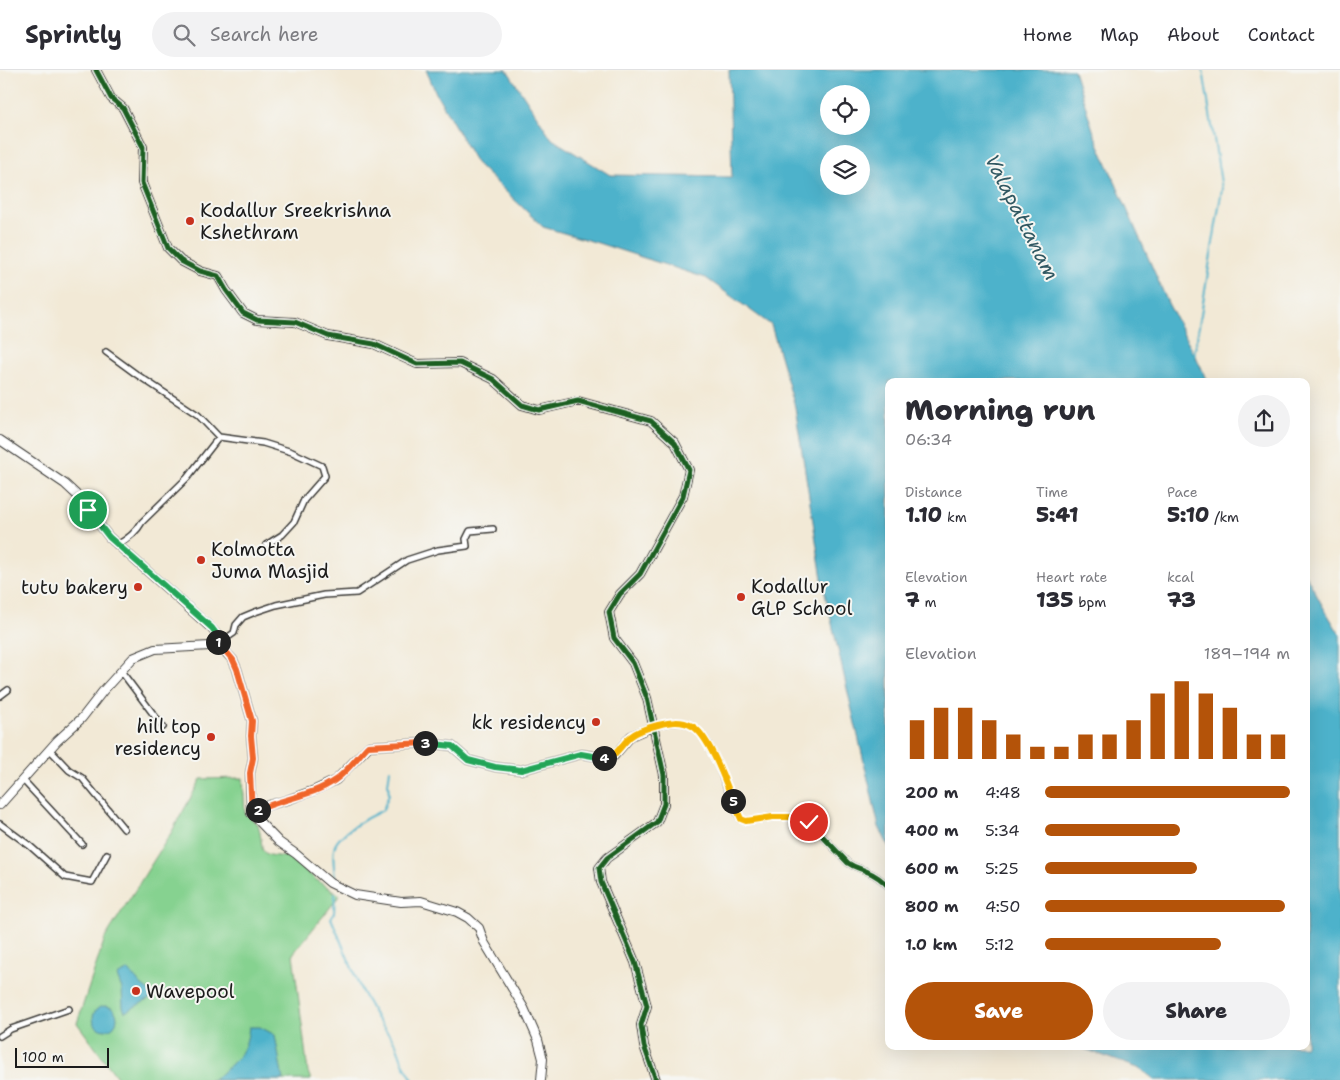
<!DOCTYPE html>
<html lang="en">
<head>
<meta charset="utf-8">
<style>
  body { margin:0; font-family:"Shantell Sans",sans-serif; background:#f2f2f3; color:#2b2b33; height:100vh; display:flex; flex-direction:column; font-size:19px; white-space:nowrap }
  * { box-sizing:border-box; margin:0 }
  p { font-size:16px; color:#7c7c81 }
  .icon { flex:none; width:28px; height:28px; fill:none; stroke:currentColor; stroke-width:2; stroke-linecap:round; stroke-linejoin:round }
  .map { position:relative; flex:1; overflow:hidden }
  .side { position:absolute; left:885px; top:308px; width:425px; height:672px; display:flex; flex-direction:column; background:#fff; border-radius:10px; box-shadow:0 5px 20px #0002 }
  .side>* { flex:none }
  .fabs { position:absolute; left:820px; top:15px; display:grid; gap:10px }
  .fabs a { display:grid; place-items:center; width:50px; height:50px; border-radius:50%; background:#fff; box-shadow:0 5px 20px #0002; font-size:25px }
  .scale { position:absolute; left:15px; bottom:12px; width:94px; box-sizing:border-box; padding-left:5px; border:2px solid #1c1c1c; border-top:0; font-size:14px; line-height:18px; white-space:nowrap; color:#1c1c1c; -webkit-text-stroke:4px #f6f6f2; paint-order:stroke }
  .pin { position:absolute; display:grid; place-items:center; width:42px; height:42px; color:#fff; margin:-21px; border:2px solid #fff; border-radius:50%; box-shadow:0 1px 5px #0007 }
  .km { position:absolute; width:25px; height:25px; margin:-12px; border-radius:50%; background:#222; color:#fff; font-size:14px; line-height:25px; text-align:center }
  .round { display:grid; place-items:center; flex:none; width:52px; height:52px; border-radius:26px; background:#f2f2f3 }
  .headline { display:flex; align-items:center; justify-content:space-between; height:85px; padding:0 20px }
  h1 { font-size:28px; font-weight:800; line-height:38px }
  .stats { display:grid; grid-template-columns:repeat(3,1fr); gap:8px; height:85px; padding:5px 20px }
  .stats div { display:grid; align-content:center }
  .stats b { font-size:21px; font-weight:800 }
  .stats small { font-size:14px; font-weight:400 }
  .stats p { font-size:14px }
  .chart { height:140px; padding:10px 20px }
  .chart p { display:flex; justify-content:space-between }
  .chart svg { width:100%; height:90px; margin-top:5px; stroke:#b45309; stroke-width:6 }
  .cta { display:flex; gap:10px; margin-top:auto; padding:10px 20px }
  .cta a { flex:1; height:58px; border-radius:30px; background:#b45309; color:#fff; font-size:20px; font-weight:800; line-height:58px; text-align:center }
  .cta a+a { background:#f2f2f3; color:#2b2b33 }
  ul { padding:0 20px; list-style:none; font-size:16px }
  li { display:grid; grid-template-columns:80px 60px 1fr; align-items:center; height:38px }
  li i { height:12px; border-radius:6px; background:#b45309 }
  header { display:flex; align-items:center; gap:30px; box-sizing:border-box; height:70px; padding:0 25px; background:#fff; border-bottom:1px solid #e1e1e2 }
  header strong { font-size:24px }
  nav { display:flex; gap:28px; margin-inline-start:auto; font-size:18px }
  .search { width:350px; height:45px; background:#f2f2f3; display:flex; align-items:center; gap:12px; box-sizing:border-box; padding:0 18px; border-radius:28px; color:#7c7c81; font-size:19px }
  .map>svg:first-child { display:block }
</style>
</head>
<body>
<header>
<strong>Sprintly</strong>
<div class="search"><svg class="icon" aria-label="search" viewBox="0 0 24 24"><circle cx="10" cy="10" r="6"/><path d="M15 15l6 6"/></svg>Search here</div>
<nav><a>Home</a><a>Map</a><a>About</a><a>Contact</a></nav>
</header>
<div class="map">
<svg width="1340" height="1010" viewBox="0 0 1340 1010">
  <rect width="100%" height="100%" fill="#f6f6f2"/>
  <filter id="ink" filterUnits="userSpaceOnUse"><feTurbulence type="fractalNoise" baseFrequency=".02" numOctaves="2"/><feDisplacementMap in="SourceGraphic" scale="10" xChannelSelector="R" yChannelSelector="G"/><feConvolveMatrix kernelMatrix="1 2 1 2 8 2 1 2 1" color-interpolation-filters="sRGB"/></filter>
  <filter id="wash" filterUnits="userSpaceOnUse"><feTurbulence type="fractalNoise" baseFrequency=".0096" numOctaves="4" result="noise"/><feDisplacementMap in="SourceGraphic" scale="20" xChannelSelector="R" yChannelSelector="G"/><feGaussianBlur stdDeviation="1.12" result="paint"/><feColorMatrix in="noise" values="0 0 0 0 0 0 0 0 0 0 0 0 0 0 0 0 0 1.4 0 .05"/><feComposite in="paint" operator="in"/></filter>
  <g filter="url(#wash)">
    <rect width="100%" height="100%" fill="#f2e9d6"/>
    <path fill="#86d290" stroke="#517756" d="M243,708L245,744L258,754C266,785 254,785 292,787L315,809L340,825L293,884L308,1002L311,1010H119L77,953L105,868L171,763L201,709Z"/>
    <path fill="#4db2cb" stroke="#346774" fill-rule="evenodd" d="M426,0H507L552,69L610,105L732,107L729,0H1074L1095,66L1168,233L1208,311H889V777L879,757L823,515L795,337L771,255L706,208L598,173L543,157L476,93L436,23ZM829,24H861V56H829ZM829,84H861V116H829Z
      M1306,505L1322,535L1340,565V1010H1155L1141,999L1076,976H1306Z
      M129,900L141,915L154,925L153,927L125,942L123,937L122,919L117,906Z
      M93 948a12 12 0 1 1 24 0a12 12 0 1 1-24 0Z
      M249,957H260L275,965L283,1010H211L216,1008C236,990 246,985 249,957Z"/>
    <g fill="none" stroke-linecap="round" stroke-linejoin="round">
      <path stroke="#4db2cb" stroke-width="2" d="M1194,286L1222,119L1203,0
        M335,811C335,802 332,788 334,779C336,764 370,746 383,740L389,724L388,714L390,700
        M335,824L334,843L331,848L362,922L377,949L396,974L403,993L413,1010"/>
    </g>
  </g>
  <g filter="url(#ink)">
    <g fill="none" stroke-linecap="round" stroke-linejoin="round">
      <g stroke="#3c3b38" stroke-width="8">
        <path id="street" d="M106,282L136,304L198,345L219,367
          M117,475C128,469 136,463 142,452L187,408L219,367L263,373L292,382L322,396L325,406L304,430L294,452L282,465L266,475
          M218,574L234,563L236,555L243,547L255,542L276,535L324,525L357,523L407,490L438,480L467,476L466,469L470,461L493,459
          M121,601L163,657
          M0,626L8,620
          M654,656C667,653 680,650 692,656C714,668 727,727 741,749L746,751L773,747H798L809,752L848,793C855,798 861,798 868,802C876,805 883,811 889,817
          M50,680L69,700L82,708L124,759
          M23,710L82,774
          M0,754L30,776L65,807L92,812L107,784
          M0,966L11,959L69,939"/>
      </g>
      <g stroke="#3c3b38" stroke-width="10">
        <path id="secondary" d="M96,0L111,28L123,38L143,77L142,113L168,178L181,191L200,201L218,206L226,220L243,243L257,250L295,252L328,266L374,274L417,294L460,293L493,309L522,335L539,340L578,331L651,351L675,373L689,400L683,426L640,504L620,524L609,542L614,568L633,593L647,628L664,705V734L657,752L607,788L599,798L601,812L635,892L647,936L641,955L644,976L656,1010
          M0,370L65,414L80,428L88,440L109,467L211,558L218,566V574
          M0,735L57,671L82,648L103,621L133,588L155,579L210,576L218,574L233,590L237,599L252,651L251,666L253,688L250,703L251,743L279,772L296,784L330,813L355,825L401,832L421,831L457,842L468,848L479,858L484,872L524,938L538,970L543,989L541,1010
          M251,743L269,735L287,730L315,720L336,710L369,676L423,673L452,676L468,690L495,697L521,700L581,684L607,688L614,686L631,666L654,656"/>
      </g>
      <use href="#street" stroke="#fff" stroke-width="5"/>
      <use href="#secondary" stroke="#fff" stroke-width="8"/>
      <g stroke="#f6f6f2" stroke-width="8">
        <path id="cycleway" d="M96,0L111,28L123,38L143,77L142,113L168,178L181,191L200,201L218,206L226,220L243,243L257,250L295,252L328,266L374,274L417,294L460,293L493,309L522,335L539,340L578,331L651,351L675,373L689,400L683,426L640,504L620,524L609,542L614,568L633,593L647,628L664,705V734L657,752L607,788L599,798L601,812L635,892L647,936L641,955L644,976L656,1010
          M251,743L269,735L287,730L315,720L336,710L369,676L423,673L452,676L468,690L495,697L521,700L581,684L607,688L614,686L631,666L654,656L671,652L683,653L692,656L701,663L723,707L741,749L746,751L773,747H798L809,752L848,793C855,798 861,798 868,802C876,805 883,811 889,817"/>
      </g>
      <use href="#cycleway" stroke="#1b5e20" stroke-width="5"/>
    </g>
  </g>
  <g fill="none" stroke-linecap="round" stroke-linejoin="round" filter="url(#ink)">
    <g stroke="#fff" stroke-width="10">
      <path id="split-1" d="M88,440L109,467L212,558L218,566V572"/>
    </g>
    <g stroke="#fff" stroke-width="10">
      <path id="split-2" d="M218,572L233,590L237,599L252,651L251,666L253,688L250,703L252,743L258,740"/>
    </g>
    <g stroke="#fff" stroke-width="10">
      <path id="split-3" d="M258,740C283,728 313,726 335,710C346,703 359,685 368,676L425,673"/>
    </g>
    <g stroke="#fff" stroke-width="10">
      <path id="split-4" d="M425,673L452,676L468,690L495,697L521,700L581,684L604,688"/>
    </g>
    <g stroke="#fff" stroke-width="10">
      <path id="split-5" d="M604,688C616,688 621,675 630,667C637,661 650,657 658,655C670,652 681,650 692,656C709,665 726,713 733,731"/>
    </g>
    <g stroke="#fff" stroke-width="10">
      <path id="split-6" d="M733,731L741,749L746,751L773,747H798L809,752"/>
    </g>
    <use href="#split-1" stroke="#22a559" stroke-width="6"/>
    <use href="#split-2" stroke="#f0652b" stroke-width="6"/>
    <use href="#split-3" stroke="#f0652b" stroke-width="6"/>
    <use href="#split-4" stroke="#22a559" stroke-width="6"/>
    <use href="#split-5" stroke="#f5b400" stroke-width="6"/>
    <use href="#split-6" stroke="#f5b400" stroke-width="6"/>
  </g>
  <g fill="#c8321e" stroke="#f6f6f2" stroke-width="2">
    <circle cx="190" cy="151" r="5"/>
    <circle cx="201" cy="490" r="5"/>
    <circle cx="138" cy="517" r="5"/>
    <circle cx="741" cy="527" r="5"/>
    <circle cx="596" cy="652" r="5"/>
    <circle cx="211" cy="667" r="5"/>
    <circle cx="136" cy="921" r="5"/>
  </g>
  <g text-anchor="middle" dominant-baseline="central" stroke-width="4" stroke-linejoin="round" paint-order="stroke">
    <g font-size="19" fill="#1c1c1c" stroke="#f6f6f2" text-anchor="start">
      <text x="200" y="140">Kodallur Sreekrishna<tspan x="200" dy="22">Kshethram</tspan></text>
      <text x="211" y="479">Kolmotta<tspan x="211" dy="22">Juma Masjid</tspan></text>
      <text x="751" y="516">Kodallur<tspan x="751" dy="22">GLP School</tspan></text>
      <text x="128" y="517" text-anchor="end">tutu bakery</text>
      <text x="586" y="652" text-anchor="end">kk residency</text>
      <text x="201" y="656" text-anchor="end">hill top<tspan x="201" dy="22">residency</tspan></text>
      <text x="146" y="921">Wavepool</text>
    </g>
    <g font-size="20" font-style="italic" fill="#305862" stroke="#f6f6f2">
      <text transform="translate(1022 147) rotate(63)">Valapattanam</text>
    </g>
  </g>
</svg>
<div class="fabs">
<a><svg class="icon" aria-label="locate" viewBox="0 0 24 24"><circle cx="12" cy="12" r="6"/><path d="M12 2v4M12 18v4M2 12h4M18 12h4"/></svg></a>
<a><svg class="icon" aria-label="layers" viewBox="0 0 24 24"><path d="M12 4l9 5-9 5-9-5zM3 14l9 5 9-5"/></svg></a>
</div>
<div class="scale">100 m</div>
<div class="pin" style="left:88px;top:440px;background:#1e9e55"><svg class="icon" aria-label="arrive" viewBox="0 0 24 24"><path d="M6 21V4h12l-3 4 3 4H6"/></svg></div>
<div class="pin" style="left:809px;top:752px;background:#d93025"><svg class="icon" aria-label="check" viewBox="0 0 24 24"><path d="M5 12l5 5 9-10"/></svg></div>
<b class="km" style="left:218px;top:572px">1</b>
<b class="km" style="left:258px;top:740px">2</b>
<b class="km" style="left:425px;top:673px">3</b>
<b class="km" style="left:604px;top:688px">4</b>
<b class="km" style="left:733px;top:731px">5</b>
<section class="side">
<div class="headline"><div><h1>Morning run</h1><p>06:34</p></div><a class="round"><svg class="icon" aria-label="share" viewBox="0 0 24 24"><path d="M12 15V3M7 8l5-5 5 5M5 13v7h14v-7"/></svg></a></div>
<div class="stats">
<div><p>Distance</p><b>1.10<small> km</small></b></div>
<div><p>Time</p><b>5:41</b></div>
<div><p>Pace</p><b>5:10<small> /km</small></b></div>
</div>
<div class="stats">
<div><p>Elevation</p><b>7<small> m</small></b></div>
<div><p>Heart rate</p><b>135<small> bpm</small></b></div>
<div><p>kcal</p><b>73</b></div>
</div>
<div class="chart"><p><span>Elevation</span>189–194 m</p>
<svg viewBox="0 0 160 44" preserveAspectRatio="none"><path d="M5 44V25M15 44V19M25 44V19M35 44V25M45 44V32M55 44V38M65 44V38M75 44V32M85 44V32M95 44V25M105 44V12M115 44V6M125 44V12M135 44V19M145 44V32M155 44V32"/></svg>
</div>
<ul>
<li><b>200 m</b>4:48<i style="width:100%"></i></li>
<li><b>400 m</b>5:34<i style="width:55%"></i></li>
<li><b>600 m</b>5:25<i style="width:62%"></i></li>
<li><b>800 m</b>4:50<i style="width:98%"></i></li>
<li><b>1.0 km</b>5:12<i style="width:72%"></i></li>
</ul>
<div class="cta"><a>Save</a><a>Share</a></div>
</section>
</div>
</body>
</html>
